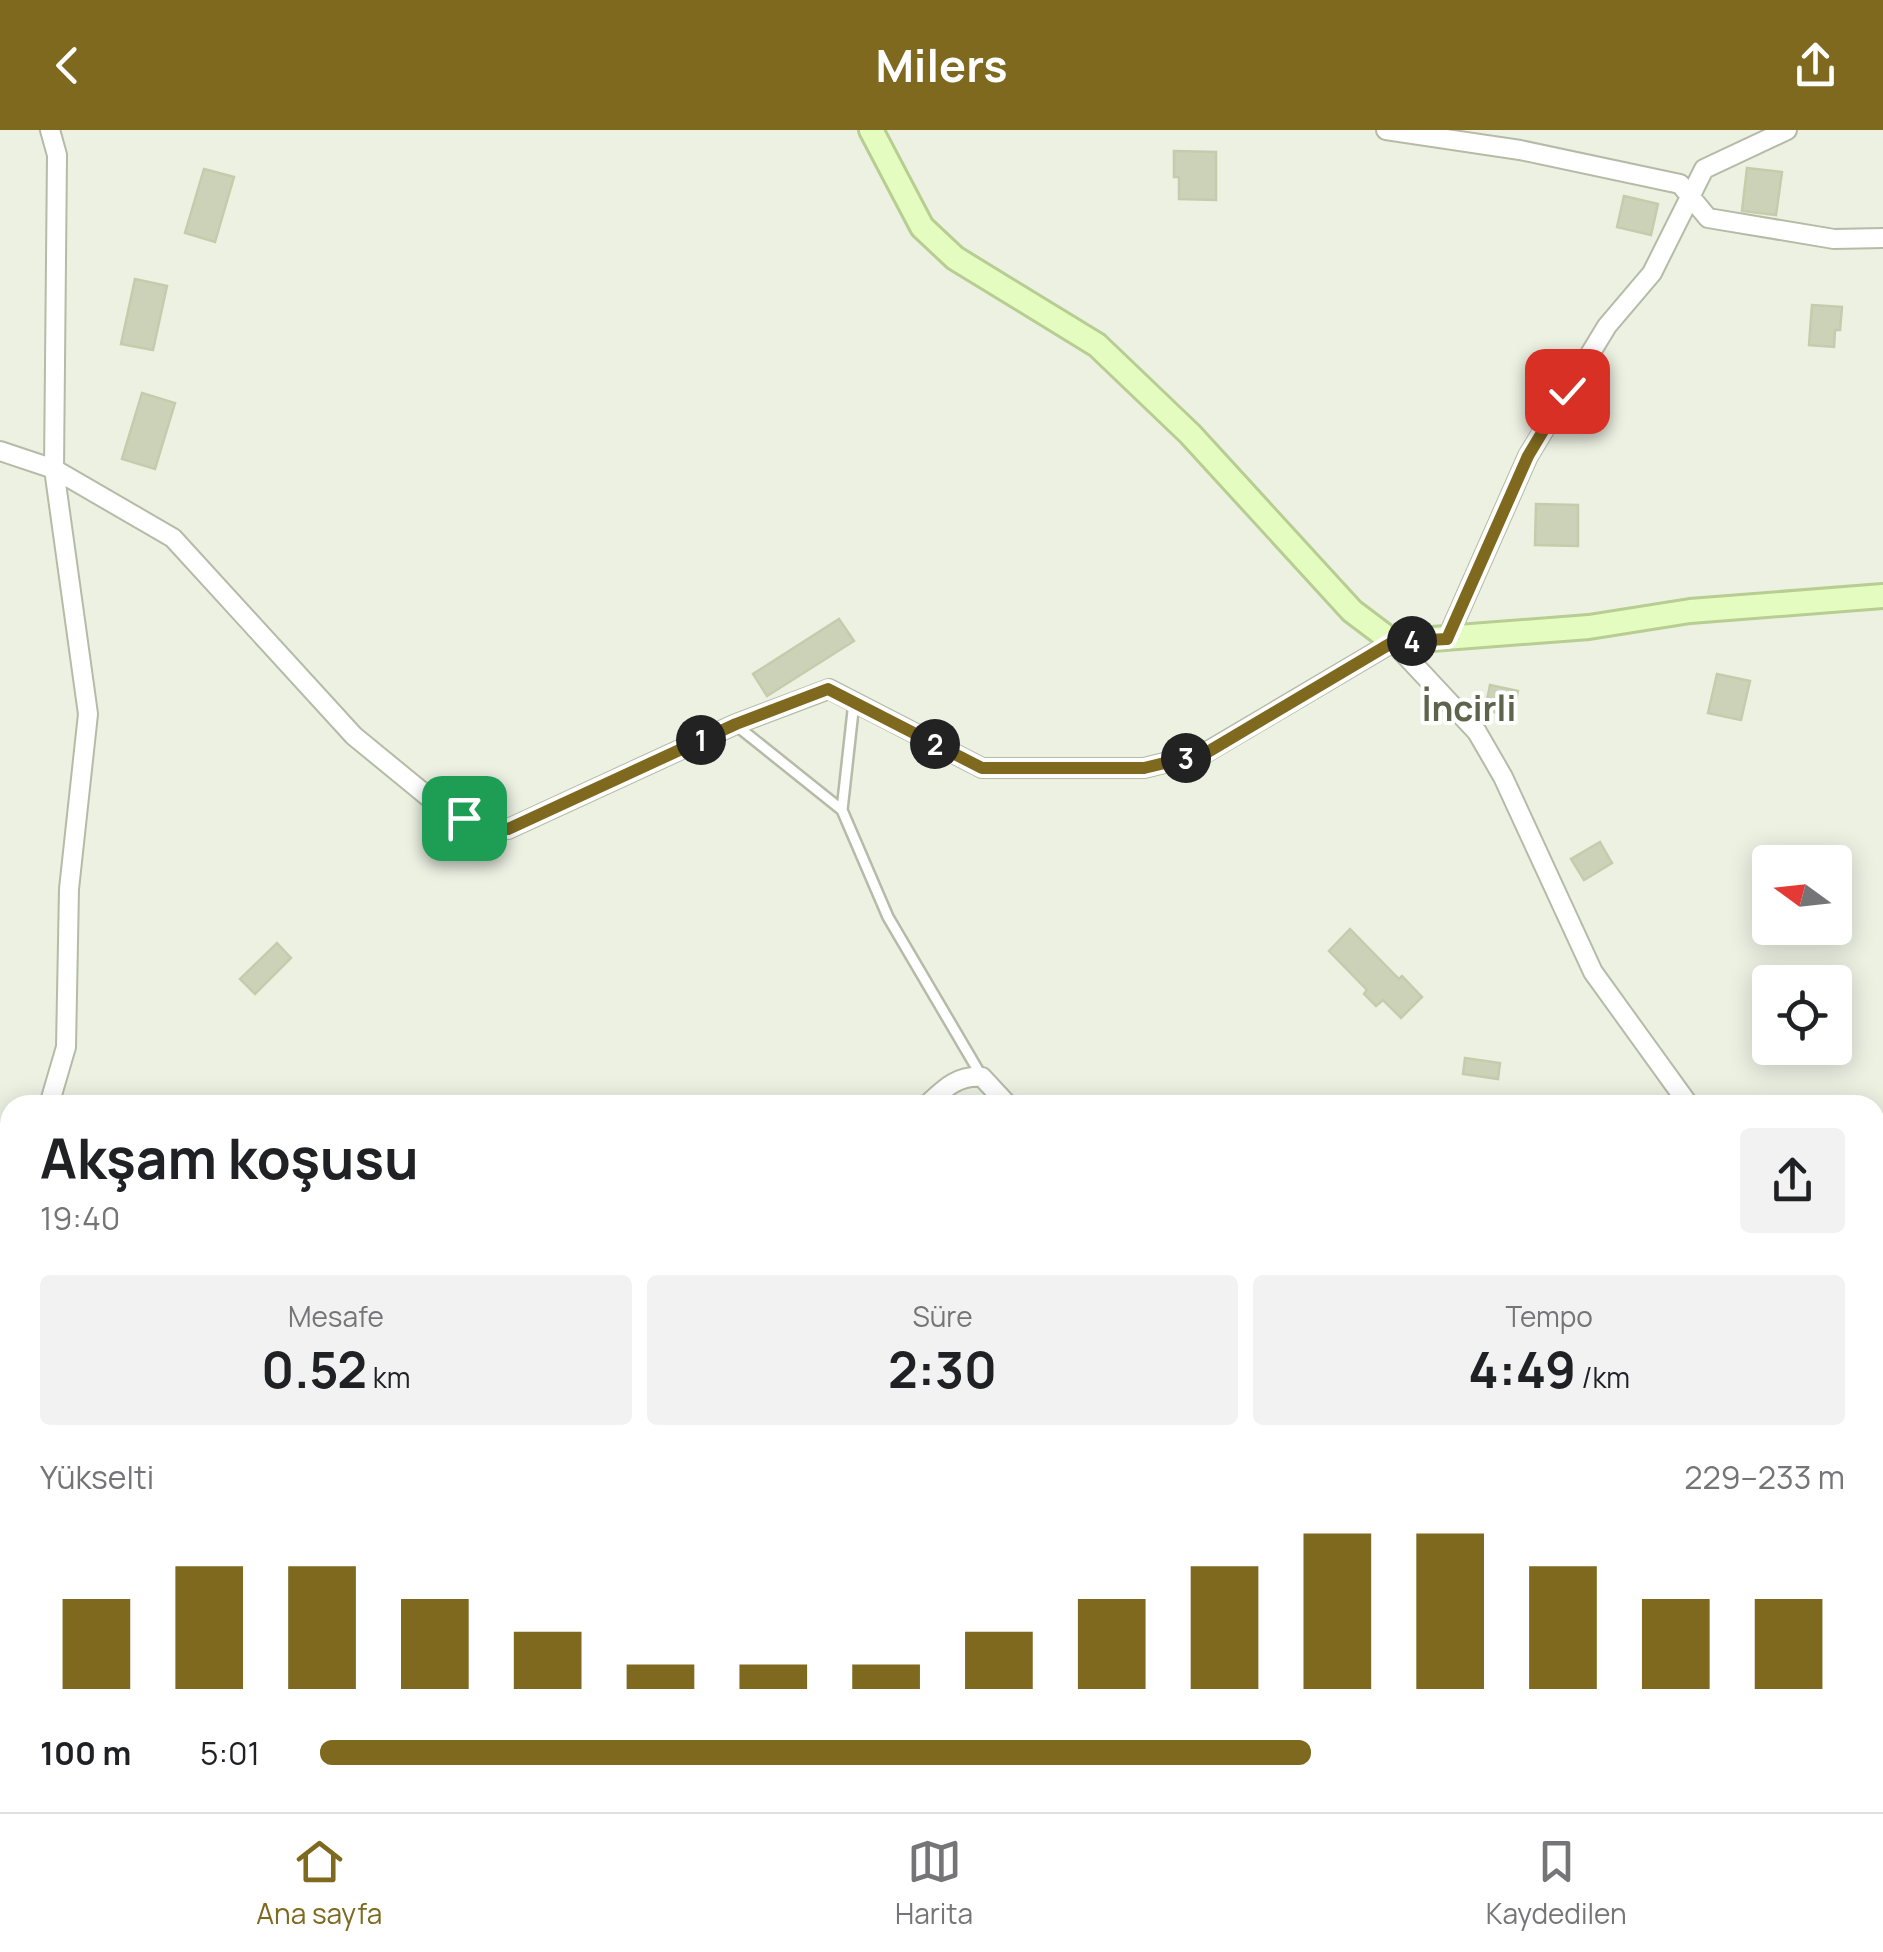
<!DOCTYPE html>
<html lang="tr">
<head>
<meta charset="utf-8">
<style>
  body { margin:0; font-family:Manrope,sans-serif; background:#f2f2f2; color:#202124; height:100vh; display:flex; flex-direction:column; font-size:38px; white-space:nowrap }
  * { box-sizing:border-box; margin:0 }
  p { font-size:32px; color:#757577 }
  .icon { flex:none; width:55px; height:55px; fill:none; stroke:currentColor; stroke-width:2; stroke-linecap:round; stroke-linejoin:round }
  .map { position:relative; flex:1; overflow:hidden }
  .details { position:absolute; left:0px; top:965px; width:1885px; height:718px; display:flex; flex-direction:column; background:#fff; border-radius:30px 30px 0 0; box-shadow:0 5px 25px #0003 }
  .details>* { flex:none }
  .needle { width:65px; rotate:285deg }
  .controls { position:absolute; left:1752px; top:715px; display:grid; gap:20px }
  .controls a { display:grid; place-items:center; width:100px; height:100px; border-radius:10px; background:#fff; box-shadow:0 5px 25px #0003; font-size:50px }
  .pin { position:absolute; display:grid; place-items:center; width:85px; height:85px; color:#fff; margin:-42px; border-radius:20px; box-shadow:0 5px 15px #0006 }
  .km { position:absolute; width:50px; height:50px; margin:-25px; border-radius:50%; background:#222; color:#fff; font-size:28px; line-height:50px; text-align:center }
  .round { display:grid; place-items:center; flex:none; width:105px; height:105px; border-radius:10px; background:#f2f2f2 }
  .headline { display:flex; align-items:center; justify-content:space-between; height:170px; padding:0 40px }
  h1 { font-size:55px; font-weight:700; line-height:75px }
  .figures { display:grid; grid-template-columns:repeat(3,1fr); gap:15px; height:170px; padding:10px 40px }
  .figures div { display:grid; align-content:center; border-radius:10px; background:#f2f2f2; text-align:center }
  .figures b { font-size:50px; font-weight:700 }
  .figures small { font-size:28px; font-weight:400 }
  .figures p { font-size:28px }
  .chart { height:280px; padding:20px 40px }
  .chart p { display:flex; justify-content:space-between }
  .chart svg { width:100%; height:180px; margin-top:10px; stroke:#7e691f; stroke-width:6 }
  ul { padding:0 40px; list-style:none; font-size:32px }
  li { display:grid; grid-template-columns:160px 120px 1fr; align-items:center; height:75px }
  li i { height:25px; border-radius:12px; background:#7e691f }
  header { display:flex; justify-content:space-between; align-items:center; height:130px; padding:0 40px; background:#7e691f; color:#fff; font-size:45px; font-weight:700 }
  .dock { display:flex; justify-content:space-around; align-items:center; height:140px; border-top:2px solid #e0e0e0; background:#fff; font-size:28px; color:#757577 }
  .dock a { display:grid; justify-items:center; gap:5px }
  .dock .current { color:#7e691f }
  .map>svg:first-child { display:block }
</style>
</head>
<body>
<header><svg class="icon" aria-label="back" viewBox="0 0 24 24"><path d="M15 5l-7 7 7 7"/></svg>Milers<svg class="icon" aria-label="share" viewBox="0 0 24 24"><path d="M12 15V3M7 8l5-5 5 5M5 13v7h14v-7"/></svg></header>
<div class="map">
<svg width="1883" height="1682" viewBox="0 0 1883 1682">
  <rect width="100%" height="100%" fill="#ecf1e2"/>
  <path fill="#ccd2b8" stroke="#c4ccac" stroke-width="2.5" d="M1174,21L1216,22V70L1179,69V47H1174Z
    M1747,38L1782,42L1776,85L1742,81Z
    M204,39L234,47L215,112L185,103Z
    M1624,66L1658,74L1651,105L1617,97Z
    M135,149L167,156L153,220L121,214Z
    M1812,175L1842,177L1840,200H1835L1834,217L1809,215Z
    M142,263L175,273L155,339L122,329Z
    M1536,374L1578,375V416L1535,415Z
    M839,489L854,511L767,566L753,544Z
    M1717,544L1750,551L1741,590L1708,583Z
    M1490,555L1518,561L1512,586L1485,580Z
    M1600,712L1612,733L1584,750L1571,729Z
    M1350,799L1399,849L1402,846L1422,867L1401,888L1383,870L1376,876L1364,864L1367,860L1329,821Z
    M277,813L291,828L255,864L240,849Z
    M1465,928L1500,933L1498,949L1463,944Z"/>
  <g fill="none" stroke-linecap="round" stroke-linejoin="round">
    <g stroke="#b5bba6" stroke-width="14">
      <path id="lane" d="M737,596L842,680L854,572
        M842,680L888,787L982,947
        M357,1682L368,1672
        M657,1682L668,1672
        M786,1682L797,1672"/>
    </g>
    <g stroke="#b5bba6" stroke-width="22">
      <path id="street" d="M1386,0L1520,20L1680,54L1708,88L1834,109L1883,108
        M0,321L54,339L173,408L354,606L437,674L464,688L508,699L736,594L829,559L982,638H1144L1205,623L1393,512L1477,602L1503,647L1593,842L1689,975
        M1447,509L1528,326L1607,196L1652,143L1704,39L1787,0
        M49,975L66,917L69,759L88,584L54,339L57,25L50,0
        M927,975C944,959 957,945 982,947L1008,975
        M1875,1058L1883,1056
        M1875,1193L1883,1201
        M1875,1366L1883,1359
        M1875,1455L1883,1451
        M0,1508L10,1493
        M142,1682L153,1672
        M501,1682L512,1672
        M936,1682L947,1672"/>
    </g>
    <g stroke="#b7cd91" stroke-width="28">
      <path id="secondary" d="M871,0L922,97L955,128L1097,215L1190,304L1352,481L1393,512L1589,497L1690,481L1883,466
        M0,1674L18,1682"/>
    </g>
    <use href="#lane" stroke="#fff" stroke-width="9"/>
    <use href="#street" stroke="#fff" stroke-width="18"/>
    <use href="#secondary" stroke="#e5fcc1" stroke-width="22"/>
  </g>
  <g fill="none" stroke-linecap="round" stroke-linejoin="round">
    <g stroke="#fff" stroke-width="20">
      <path id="route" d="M464,688L508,699L736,594L828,559L982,638H1144L1206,623L1393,512L1447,509L1528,326L1567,261"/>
    </g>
    <use href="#route" stroke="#7e691f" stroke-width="12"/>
  </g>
  <g text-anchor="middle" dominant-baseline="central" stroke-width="8" stroke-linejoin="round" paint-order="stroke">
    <g font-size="35" font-weight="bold" fill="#5e644b" stroke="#fff">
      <text x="1469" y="578">İncirli</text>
    </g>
  </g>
</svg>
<div class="controls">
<a><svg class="needle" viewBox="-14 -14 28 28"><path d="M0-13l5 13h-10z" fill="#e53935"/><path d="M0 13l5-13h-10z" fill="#757577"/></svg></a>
<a><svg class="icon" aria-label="locate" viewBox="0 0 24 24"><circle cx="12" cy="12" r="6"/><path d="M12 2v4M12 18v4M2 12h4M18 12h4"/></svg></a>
</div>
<div class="pin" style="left:464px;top:688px;background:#1e9e55"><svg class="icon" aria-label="arrive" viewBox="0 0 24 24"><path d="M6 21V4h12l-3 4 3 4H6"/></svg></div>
<div class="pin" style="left:1567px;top:261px;background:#d93025"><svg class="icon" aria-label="check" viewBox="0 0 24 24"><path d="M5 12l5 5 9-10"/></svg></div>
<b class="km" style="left:701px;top:610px">1</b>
<b class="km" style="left:935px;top:614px">2</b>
<b class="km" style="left:1186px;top:628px">3</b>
<b class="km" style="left:1412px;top:511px">4</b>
<section class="details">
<div class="headline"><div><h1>Akşam koşusu</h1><p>19:40</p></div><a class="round"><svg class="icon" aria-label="share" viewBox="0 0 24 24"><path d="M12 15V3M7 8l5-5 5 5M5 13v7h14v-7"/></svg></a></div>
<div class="figures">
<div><p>Mesafe</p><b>0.52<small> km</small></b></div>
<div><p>Süre</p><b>2:30</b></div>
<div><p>Tempo</p><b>4:49<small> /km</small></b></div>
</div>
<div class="chart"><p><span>Yükselti</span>229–233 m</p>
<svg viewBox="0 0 160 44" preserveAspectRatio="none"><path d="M5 44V22M15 44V14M25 44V14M35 44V22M45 44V30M55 44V38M65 44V38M75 44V38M85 44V30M95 44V22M105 44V14M115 44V6M125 44V6M135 44V14M145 44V22M155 44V22"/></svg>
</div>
<ul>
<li><b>100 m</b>5:01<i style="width:65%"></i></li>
</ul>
</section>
</div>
<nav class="dock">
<a class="current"><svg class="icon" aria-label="home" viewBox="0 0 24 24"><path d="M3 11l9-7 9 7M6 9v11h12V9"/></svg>Ana sayfa</a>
<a><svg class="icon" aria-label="map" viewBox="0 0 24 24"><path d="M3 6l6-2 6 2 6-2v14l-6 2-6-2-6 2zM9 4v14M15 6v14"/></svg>Harita</a>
<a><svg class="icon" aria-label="saved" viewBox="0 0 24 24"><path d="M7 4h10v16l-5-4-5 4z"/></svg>Kaydedilen</a>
</nav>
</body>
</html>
